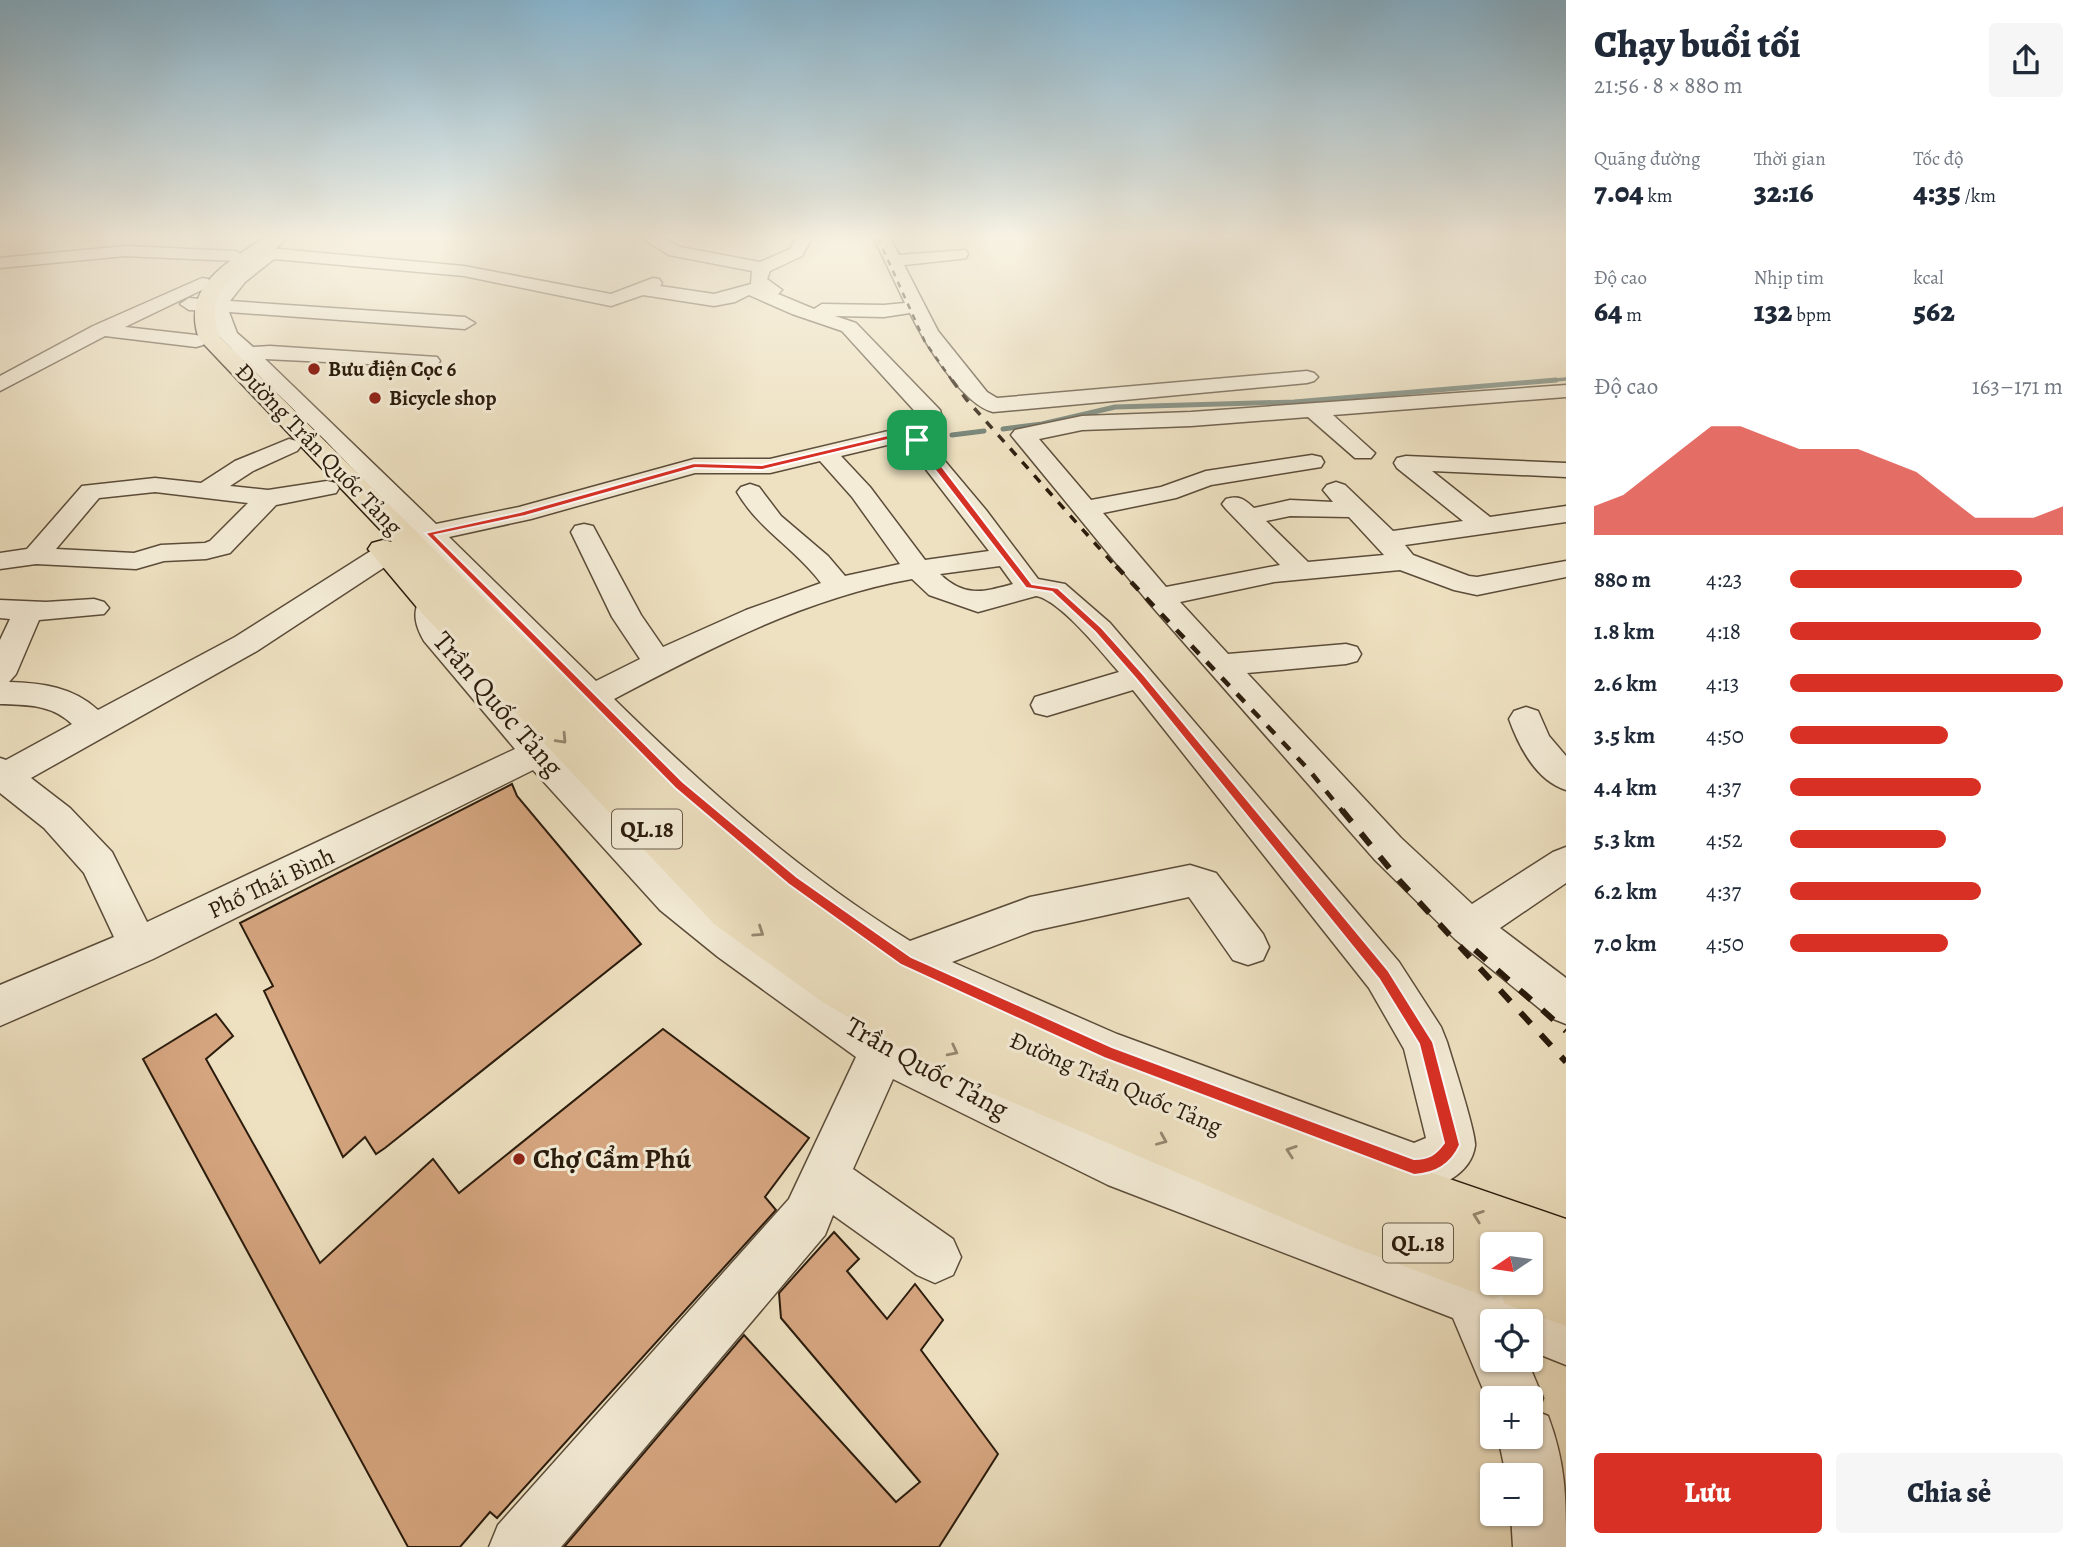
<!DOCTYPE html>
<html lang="vi">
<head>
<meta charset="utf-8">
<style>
  body { margin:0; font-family:Alegreya,serif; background:#f6f6f7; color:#1f2937; height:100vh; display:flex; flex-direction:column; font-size:26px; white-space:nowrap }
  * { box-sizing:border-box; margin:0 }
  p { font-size:23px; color:#747a83 }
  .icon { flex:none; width:38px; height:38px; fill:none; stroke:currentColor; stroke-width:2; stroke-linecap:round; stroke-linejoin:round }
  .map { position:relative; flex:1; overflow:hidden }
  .details { display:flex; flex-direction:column; background:#fff; width:525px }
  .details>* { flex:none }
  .needle { width:46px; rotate:257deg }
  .controls { position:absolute; left:1480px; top:1232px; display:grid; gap:14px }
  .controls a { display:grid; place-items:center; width:63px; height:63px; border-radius:7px; background:#fff; box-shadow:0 2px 5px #0004; font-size:35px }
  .pin { position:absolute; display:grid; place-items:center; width:60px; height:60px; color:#fff; margin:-30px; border-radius:14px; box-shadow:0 4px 10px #0006 }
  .round { display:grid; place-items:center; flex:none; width:74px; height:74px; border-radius:7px; background:#f6f6f7 }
  .head { display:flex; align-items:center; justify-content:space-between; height:119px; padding:0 28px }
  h1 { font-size:38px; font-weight:800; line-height:52px }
  .figures { display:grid; grid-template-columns:repeat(3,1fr); gap:10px; height:119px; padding:7px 28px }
  .figures div { display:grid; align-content:center }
  .figures b { font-size:30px; font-weight:800 }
  .figures small { font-size:19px; font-weight:400 }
  .figures p { font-size:19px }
  .chart { height:196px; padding:14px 28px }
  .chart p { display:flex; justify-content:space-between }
  .chart svg { width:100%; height:126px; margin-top:7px; fill:#d93025; opacity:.7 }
  .primary-button { display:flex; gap:14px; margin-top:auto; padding:14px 28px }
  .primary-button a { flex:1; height:80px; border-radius:7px; background:#d93025; color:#fff; font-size:28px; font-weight:800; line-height:80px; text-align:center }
  .primary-button a+a { background:#f6f6f7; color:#1f2937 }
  ul { padding:0 28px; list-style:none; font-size:23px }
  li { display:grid; grid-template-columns:112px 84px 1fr; align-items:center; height:52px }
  li i { height:18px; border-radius:9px; background:#d93025 }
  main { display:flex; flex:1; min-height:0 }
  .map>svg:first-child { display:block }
</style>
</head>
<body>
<main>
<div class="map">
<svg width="1566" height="1547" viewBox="0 0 1566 1547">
  <rect width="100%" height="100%" fill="#eee1c1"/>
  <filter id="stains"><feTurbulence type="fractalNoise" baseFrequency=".00286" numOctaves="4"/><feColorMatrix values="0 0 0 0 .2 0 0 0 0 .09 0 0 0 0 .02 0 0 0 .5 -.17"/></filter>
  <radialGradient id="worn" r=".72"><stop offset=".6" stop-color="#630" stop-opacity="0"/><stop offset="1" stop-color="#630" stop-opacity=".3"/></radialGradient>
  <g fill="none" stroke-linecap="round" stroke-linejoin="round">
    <path stroke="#6d7c71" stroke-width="3.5" d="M1535,382L1566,379"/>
    <path stroke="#6d7c71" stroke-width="5" d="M1003,429L1042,424L1115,407L1294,402L1556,380
      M952,435L984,431"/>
  </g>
  <path fill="#d6a680" stroke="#2a1b0c" stroke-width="2" d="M512,784L517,796L641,944L385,1148L376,1154L365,1137L343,1157L264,991L273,986L240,923Z
    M216,1014L233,1036L206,1059L320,1263L433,1159L459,1193L663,1029L809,1138L765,1197L776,1210L497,1518L490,1512L460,1547H408L143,1059Z
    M834,1232L859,1259L847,1271L887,1319L915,1284L943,1320L921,1350L998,1454L939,1547H564L744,1335L896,1502L920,1482L781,1318L779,1293Z"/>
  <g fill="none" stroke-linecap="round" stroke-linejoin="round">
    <g stroke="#5b4c39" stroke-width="3">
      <path id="minor" d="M641,238H662L680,247L760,262L790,249L796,238H812L802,256L770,271L767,279L782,290L778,294L814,309L822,304L884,305L905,303L874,238H890L899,255L966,250L968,254L966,258L960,259L904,265L938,331L987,392L997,398L1307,371L1314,373L1318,377L1314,381L1307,383L993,412C962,404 924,342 910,313L884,317L835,316L856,323L940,410L943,421L940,426L923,435L986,510L1038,579L1065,584L1110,623L1399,962L1441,1027L1447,1042C1452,1059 1477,1135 1475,1146C1471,1174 1439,1189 1414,1191L1093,1068L891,974L778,892L666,795L325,440L243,360L227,359L224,355L232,349L218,335L210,311L189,310L180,304L189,298L211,300L233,274L256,257L249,252L257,247L464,266L611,294L653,278L659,279L662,283L660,286L714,294L751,284L752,271L669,255ZM274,259L464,276L611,306L643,295L714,306L735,302L749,295L792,314L842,331L921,418L901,428L770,459H694L519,507L436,524L265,359L430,367L437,365L440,361L437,357L270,346L253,347L237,333L229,312L465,329L475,323L465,317L230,301L245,282ZM904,441L989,551L925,560L870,487L841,456ZM820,461L852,497L900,564L845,576L828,556L781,516L759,487L750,484L741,487L737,492C759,530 796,549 821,583L746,610L663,647L641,615L593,526L584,524L575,526L571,532L612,617L640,659L596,681L449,537L531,519L695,473H770ZM1000,566L1013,584C984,592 965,598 940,574ZM912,579L929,595L978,612L1036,596C1060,600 1102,653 1119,672L1035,697L1031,705L1035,713L1047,716L1133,690L1369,988L1404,1049L1426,1138L1414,1143L1117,1034L952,962L1033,931L1189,897L1233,960L1248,965L1263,960L1269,947L1263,934L1216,873L1190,865L1030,897L910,941C801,874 705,788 614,699C709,649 805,598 912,579Z
        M125,246L236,251L244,256L236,261L125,256L0,268V258Z
        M202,278L208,279L211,283L208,287L125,327L196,335L203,337L206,341L203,345L196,347L105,336L0,391V376L93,326Z
        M1566,385V397L1333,415L1375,453L1371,458H1355L1308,417L1191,426L1082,430L1039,439L1091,500L1161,487L1206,471L1312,455L1321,457L1324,462L1321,467L1211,485L1176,498L1103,513L1166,587L1280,565L1226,509L1222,504L1226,499C1239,495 1244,499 1254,508L1290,500L1333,502L1323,490L1327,485L1336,482L1345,485L1393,531L1463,521L1397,468L1394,463L1397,458L1406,456L1566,463V477L1432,471L1490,517L1566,506V522L1405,545L1413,555L1469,576L1477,577L1566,561V577L1477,595L1454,590L1400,570L1274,582L1180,602L1228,654L1346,644L1357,647L1361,654L1357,661L1346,664L1247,673L1401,838L1472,904L1553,852L1566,847V883L1500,928L1566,978V1024L1551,1018L1455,939L1375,860L1149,603L1011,435L1015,430L1082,416L1191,412ZM1290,516L1349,517L1384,555L1308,562L1266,521Z
        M289,439L297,441L301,446L297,451L253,471L230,486L268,490L327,481L336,483L339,488L336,493L276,505L230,553L206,559L164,561L136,569L36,564L0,569V553L27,549L82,486L155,478L201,483L235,461ZM155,492L248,503L210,541L205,543L161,545L134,553L56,549L99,498Z
        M387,545L397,547L401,553L397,559L257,651L31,778L70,808L112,852L147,922L515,749L424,641C416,627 411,612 421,598L431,595L441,598L446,604L447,628L550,744L688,886L746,931L899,1035L958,1066L1134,1147L1472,1271L1493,1280V1283H1499L1566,1311V1365L1531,1351V1321H1493V1360H1527L1543,1398L1538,1412L1548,1416C1566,1464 1566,1497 1566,1547H1513L1511,1514H1531V1475H1506L1498,1437H1531V1398H1493V1413L1453,1318L1108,1185L893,1079L853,1169L953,1239L961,1257L953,1275L935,1283L917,1275L833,1215L825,1235L561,1547H489L498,1525L789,1199L856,1057L718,957L660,910L533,770L153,959L0,1026V985L114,937L84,873L44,828L0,793V758L6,760L72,724C51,704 27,705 0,704V640L10,619L0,618V600L46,602L94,599L104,602L109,608L104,614L39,620L16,674L9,682C42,683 73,687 98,710L235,637L377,547Z
        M1526,707L1538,711L1549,736L1566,756V790C1537,781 1519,747 1509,719L1514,711Z"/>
    </g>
    <g stroke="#2a1b0c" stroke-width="3">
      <path id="highway" d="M264,238H286C258,273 197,276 220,337L657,770L760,862L808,898L906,959L1038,1028L1095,1053L1234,1105L1566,1219V1326L1505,1304L1502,1295L1493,1299L1344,1244L937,1070L821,1001L714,924L420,611L368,549L372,543L383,540L392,542L199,339C181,287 226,263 264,238ZM1493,1244H1531V1283H1493Z"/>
    </g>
    <use href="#minor" fill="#f4ecd7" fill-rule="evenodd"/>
    <use href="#highway" fill="#eee1c1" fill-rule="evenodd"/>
    <path stroke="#2a1b0c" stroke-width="2.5" stroke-dasharray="6 6" stroke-linecap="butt" d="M878,238L925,342L953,382"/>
    <path stroke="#2a1b0c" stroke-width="3.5" stroke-dasharray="9 9" stroke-linecap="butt" d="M952,380L966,399L1117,568"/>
    <path stroke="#2a1b0c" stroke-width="4.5" stroke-dasharray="11 11" stroke-linecap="butt" d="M1116,566L1309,770L1343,812"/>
    <path stroke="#2a1b0c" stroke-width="6" stroke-dasharray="15 15" stroke-linecap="butt" d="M1342,810L1399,880L1566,1062
      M1475,950L1566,1031"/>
  </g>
  <defs><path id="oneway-chevron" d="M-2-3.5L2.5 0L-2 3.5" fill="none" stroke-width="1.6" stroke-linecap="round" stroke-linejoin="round" transform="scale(1.75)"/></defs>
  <g stroke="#968870">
    <use href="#oneway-chevron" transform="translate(562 739) rotate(47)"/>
    <use href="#oneway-chevron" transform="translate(759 932) rotate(34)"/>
    <use href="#oneway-chevron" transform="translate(953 1051) rotate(27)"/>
    <use href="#oneway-chevron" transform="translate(1162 1140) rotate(23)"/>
    <use href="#oneway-chevron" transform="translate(1291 1151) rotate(-161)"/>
    <use href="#oneway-chevron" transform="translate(1478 1216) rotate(-161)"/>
  </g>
  <linearGradient id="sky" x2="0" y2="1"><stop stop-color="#88b8d4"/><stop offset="0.52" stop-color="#f7f2e3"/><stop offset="1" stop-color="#f7f2e3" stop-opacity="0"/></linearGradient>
  <rect width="1566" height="455" fill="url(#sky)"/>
  <path fill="#d93025" stroke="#fff" stroke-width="2" fill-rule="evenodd" d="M909,430L920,438L1032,584L1058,588L1102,628L1144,675L1388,970L1433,1042L1460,1145C1451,1165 1435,1174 1414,1175L1104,1058L901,965L788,884L675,788L425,533L520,512L694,463L762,465ZM908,435L1026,588L1052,592L1095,632L1137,680L1379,979L1419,1044L1444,1143C1435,1155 1429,1159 1414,1159L1112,1047L911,957L797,877L683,782L435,535L525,516L695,468L762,470Z"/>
  <g fill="#8f2418" stroke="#f4ecd7" stroke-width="2.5">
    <circle cx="314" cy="369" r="7"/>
    <circle cx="375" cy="398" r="7"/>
    <circle cx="519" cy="1159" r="7"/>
  </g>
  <g text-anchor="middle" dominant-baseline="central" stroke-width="6" stroke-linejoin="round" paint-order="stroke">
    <g font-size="21" font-weight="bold" fill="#2a1b0c" stroke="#f4ecd7" text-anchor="start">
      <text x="328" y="369">Bưu điện Cọc 6</text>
      <text x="389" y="398">Bicycle shop</text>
    </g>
    <g fill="#f4ecd7" stroke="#675a49" stroke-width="2">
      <rect x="612" y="809.5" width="70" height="39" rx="5"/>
      <rect x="1383" y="1223.5" width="70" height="39" rx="5"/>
    </g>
    <g font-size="23" font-weight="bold" fill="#2a1b0c">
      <text x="647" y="829">QL.18</text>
      <text x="1418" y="1243">QL.18</text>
    </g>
    <g font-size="24" fill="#2a1b0c" stroke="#f4ecd7">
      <text transform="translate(319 449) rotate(46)">Đường Trần Quốc Tảng</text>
      <text transform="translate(271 883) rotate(-25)">Phố Thái Bình</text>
      <text transform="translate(1116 1083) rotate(23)">Đường Trần Quốc Tảng</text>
    </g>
    <g font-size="28" fill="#2a1b0c" stroke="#f4ecd7">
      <text transform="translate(498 704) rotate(49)">Trần Quốc Tảng</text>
      <text transform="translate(927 1068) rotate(29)">Trần Quốc Tảng</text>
    </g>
    <g font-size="28" font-weight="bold" fill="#2a1b0c" stroke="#f4ecd7" text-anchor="start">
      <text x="533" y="1159">Chợ Cẩm Phú</text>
    </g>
  </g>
  <rect width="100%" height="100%" filter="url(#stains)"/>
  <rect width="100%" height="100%" fill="url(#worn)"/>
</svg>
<div class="controls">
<a><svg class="needle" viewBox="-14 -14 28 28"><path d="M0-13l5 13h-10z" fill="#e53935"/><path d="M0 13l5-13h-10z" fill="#747a83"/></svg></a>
<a><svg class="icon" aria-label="locate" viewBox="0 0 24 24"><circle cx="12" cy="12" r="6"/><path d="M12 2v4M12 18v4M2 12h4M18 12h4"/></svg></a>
<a>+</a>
<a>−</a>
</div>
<div class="pin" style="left:917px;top:440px;background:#1e9e55"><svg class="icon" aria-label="arrive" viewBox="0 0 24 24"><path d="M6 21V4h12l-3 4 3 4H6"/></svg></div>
</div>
<section class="details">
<div class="head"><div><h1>Chạy buổi tối</h1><p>21:56 · 8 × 880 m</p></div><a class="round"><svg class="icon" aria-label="share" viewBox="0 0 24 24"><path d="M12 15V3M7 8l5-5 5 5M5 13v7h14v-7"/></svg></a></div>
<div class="figures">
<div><p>Quãng đường</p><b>7.04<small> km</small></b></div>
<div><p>Thời gian</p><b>32:16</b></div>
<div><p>Tốc độ</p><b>4:35<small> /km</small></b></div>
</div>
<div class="figures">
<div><p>Độ cao</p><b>64<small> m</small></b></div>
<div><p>Nhịp tim</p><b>132<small> bpm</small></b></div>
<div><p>kcal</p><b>562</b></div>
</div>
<div class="chart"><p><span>Độ cao</span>163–171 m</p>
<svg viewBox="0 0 160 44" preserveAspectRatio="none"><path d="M0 44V34L10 30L20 22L30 14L40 6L50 6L60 10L70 14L80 14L90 14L100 18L110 22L120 30L130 38L140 38L150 38L160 34V44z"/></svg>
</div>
<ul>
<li><b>880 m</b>4:23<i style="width:85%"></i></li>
<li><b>1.8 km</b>4:18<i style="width:92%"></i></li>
<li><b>2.6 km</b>4:13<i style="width:100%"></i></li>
<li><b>3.5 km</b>4:50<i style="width:58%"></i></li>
<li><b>4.4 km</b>4:37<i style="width:70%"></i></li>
<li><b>5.3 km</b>4:52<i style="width:57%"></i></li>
<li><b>6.2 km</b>4:37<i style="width:70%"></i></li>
<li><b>7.0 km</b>4:50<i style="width:58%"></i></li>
</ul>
<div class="primary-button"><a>Lưu</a><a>Chia sẻ</a></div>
</section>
</main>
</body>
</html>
